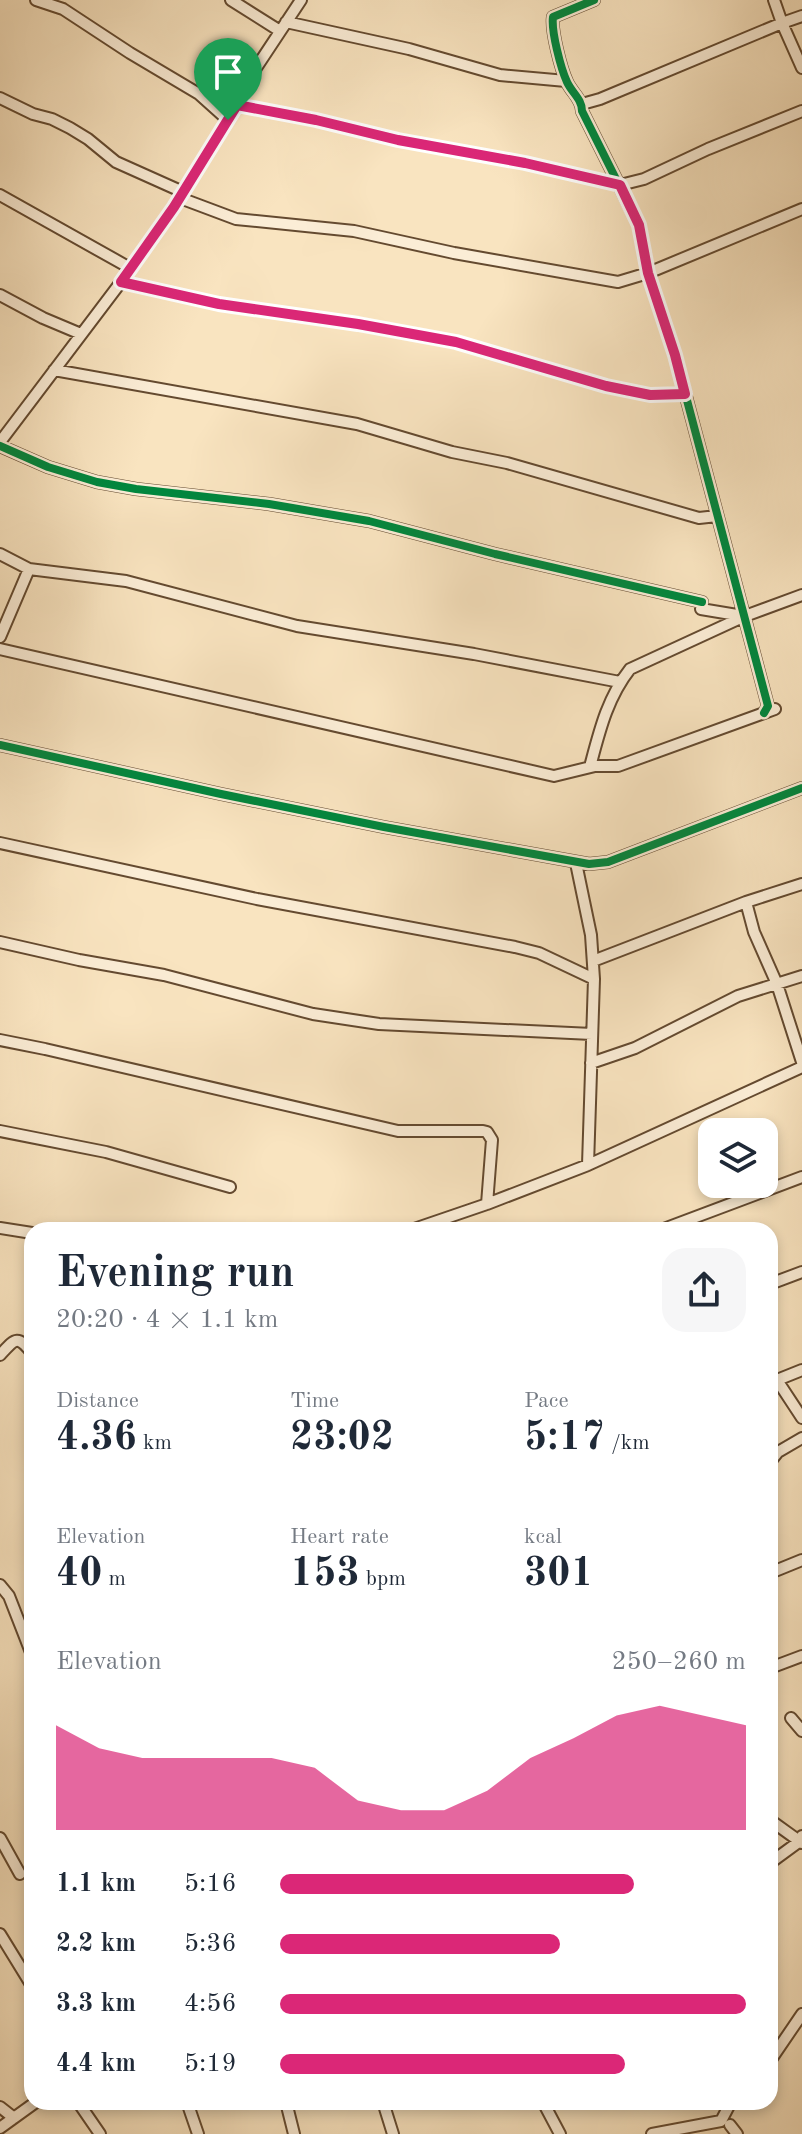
<!DOCTYPE html>
<html lang="en">
<head>
<meta charset="utf-8">
<style>
  body { margin:0; font-family:"Old Standard TT",serif; background:#f6f6f7; color:#1f2937; height:100vh; display:flex; flex-direction:column; font-size:30px; white-space:nowrap }
  * { box-sizing:border-box; margin:0 }
  p { font-size:26px; color:#747a83 }
  .icon { flex:none; width:44px; height:44px; fill:none; stroke:currentColor; stroke-width:2; stroke-linecap:round; stroke-linejoin:round }
  .map { position:relative; flex:1; overflow:hidden }
  .details { position:absolute; left:24px; top:1222px; width:754px; height:888px; display:flex; flex-direction:column; background:#fff; border-radius:24px; box-shadow:0 4px 12px #0003 }
  .details>* { flex:none }
  .buttons { position:absolute; left:698px; top:1118px; display:grid; gap:16px }
  .buttons a { display:grid; place-items:center; width:80px; height:80px; border-radius:16px; background:#fff; box-shadow:0 4px 12px #0003; font-size:40px }
  .pin { position:absolute; display:grid; place-items:center; width:68px; height:68px; color:#fff; margin:-82px -34px; border-radius:50% 50% 50% 0; rotate:-45deg; box-shadow:0 0 8px #0007 }
  .pin .icon { rotate:45deg }
  .round { display:grid; place-items:center; flex:none; width:84px; height:84px; border-radius:24px; background:#f6f6f7 }
  .headline { display:flex; align-items:center; justify-content:space-between; height:136px; padding:0 32px }
  h1 { font-size:44px; font-weight:700; line-height:60px }
  .metrics { display:grid; grid-template-columns:repeat(3,1fr); gap:12px; height:136px; padding:8px 32px }
  .metrics div { display:grid; align-content:center }
  .metrics b { font-size:40px; font-weight:700 }
  .metrics small { font-size:22px; font-weight:400 }
  .metrics p { font-size:22px }
  .chart { height:224px; padding:16px 32px }
  .chart p { display:flex; justify-content:space-between }
  .chart svg { width:100%; height:144px; margin-top:8px; fill:#db2777; opacity:.7 }
  ul { padding:0 32px; list-style:none; font-size:26px }
  li { display:grid; grid-template-columns:128px 96px 1fr; align-items:center; height:60px }
  li i { height:20px; border-radius:10px; background:#db2777 }
  .map>svg:first-child { display:block }
</style>
</head>
<body>
<div class="map">
<svg width="802" height="2134" viewBox="0 0 802 2134">
  <rect width="100%" height="100%" fill="#f9e4c0"/>
  <filter id="stains"><feTurbulence type="fractalNoise" baseFrequency=".0025" numOctaves="4"/><feColorMatrix values="0 0 0 0 .2 0 0 0 0 .09 0 0 0 0 .02 0 0 0 .5 -.17"/></filter>
  <radialGradient id="worn" r=".72"><stop offset=".6" stop-color="#630" stop-opacity="0"/><stop offset="1" stop-color="#630" stop-opacity=".3"/></radialGradient>
  <g fill="none" stroke-linecap="round" stroke-linejoin="round">
    <g stroke="#644a30" stroke-width="14">
      <path id="minor" d="M36,0L63,9L130,53L199,94L228,120
        M231,0L280,31
        M594,0L553,17C551,31 561,69 567,82C572,93 582,99 582,111L639,225L648,273L675,355L768,706L764,713
        M774,0L782,23L802,68
        M286,22L409,49L500,75L566,81
        M0,98L33,114L52,119L70,128L88,139L116,162L183,192
        M582,104L600,99L782,23L802,16
        M237,105L316,120L398,140L525,163L620,185L644,179L708,149L802,111
        M0,195L130,268
        M180,198L236,219L354,231L454,253L618,282L648,273L802,209
        M121,282L219,304L358,324L456,342L606,386L650,395L685,394
        M0,295L43,318L81,334
        M54,370L357,424L452,452L507,463L699,518L717,516
        M0,442L121,282L174,207L237,105L256,68L301,0
        M0,446L48,467L97,482L136,489L269,504L369,521L495,554L702,602
        M0,554L29,569L126,581L297,626L474,654L620,682
        M701,609L743,616
        M0,637L29,569
        M0,649L554,776L595,766H618L775,709
        M0,745L221,794L384,827L589,864L608,862L802,788
        M595,766L591,763C600,729 608,697 630,669L745,616L802,595
        M0,843L257,899L515,947L539,953L594,979
        M576,863L591,935L594,979L588,1165
        M746,902L802,884
        M0,942L79,960L164,975L313,1014L379,1024L592,1034
        M593,961L746,902L754,932L777,984L802,1062
        M0,1040L45,1049L398,1131H483L487,1132L492,1140L487,1204
        M591,1063L635,1048L738,996L802,976
        M0,1131L106,1152L230,1187
        M0,1228L32,1233
        M411,1230L487,1204L588,1165L802,1067
        M661,1230L802,1177
        M770,1284L802,1272
        M0,1355C15,1339 17,1334 32,1353
        M777,1380L802,1370
        M770,1382L777,1380L802,1418
        M770,1462L778,1452L802,1438
        M770,1573L802,1560
        M0,1585L9,1596L32,1655
        M770,1668L802,1656
        M791,1718L802,1731
        M770,1820L802,1843
        M0,1838L20,1874
        M770,1863L800,1841L802,1836
        M0,1934L32,1986
        M770,2061L802,2014
        M78,2102L100,2134
        M187,2102L198,2134
        M286,2102L294,2134
        M383,2102L393,2134
        M543,2102L560,2134
        M0,2107L14,2118
        M730,2125L737,2134
        M0,2128L36,2102
        M652,2134L721,2121L731,2102"/>
    </g>
    <use href="#minor" stroke="#fbedd6" stroke-width="10"/>
    <g stroke="#fbedd6" stroke-width="13">
      <path id="cycleway" d="M594,0L553,17C551,31 561,69 567,82C572,93 582,99 582,111L639,225L648,273L675,355L768,706L764,713
        M0,446L48,467L97,482L136,489L269,504L369,521L495,554L702,602
        M0,745L221,794L384,827L589,864L608,862L802,788"/>
    </g>
    <use href="#cycleway" stroke="#00873e" stroke-width="8"/>
  </g>
  <g fill="none" stroke-linecap="round" stroke-linejoin="round">
    <g stroke="#fff" stroke-width="16">
      <path id="route" d="M237,105L316,120L398,140L525,163L620,185L639,225L648,273L675,355L685,394L650,395L606,386L456,342L358,324L219,304L121,282L174,207Z"/>
    </g>
    <use href="#route" stroke="#db2777" stroke-width="10"/>
  </g>
  <rect width="100%" height="100%" filter="url(#stains)"/>
  <rect width="100%" height="100%" fill="url(#worn)"/>
</svg>
<div class="buttons">
<a><svg class="icon" aria-label="layers" viewBox="0 0 24 24"><path d="M12 4l9 5-9 5-9-5zM3 14l9 5 9-5"/></svg></a>
</div>
<div class="pin" style="left:228px;top:120px;background:#1e9e55"><svg class="icon" aria-label="arrive" viewBox="0 0 24 24"><path d="M6 21V4h12l-3 4 3 4H6"/></svg></div>
<section class="details">
<div class="headline"><div><h1>Evening run</h1><p>20:20 · 4 × 1.1 km</p></div><a class="round"><svg class="icon" aria-label="share" viewBox="0 0 24 24"><path d="M12 15V3M7 8l5-5 5 5M5 13v7h14v-7"/></svg></a></div>
<div class="metrics">
<div><p>Distance</p><b>4.36<small> km</small></b></div>
<div><p>Time</p><b>23:02</b></div>
<div><p>Pace</p><b>5:17<small> /km</small></b></div>
</div>
<div class="metrics">
<div><p>Elevation</p><b>40<small> m</small></b></div>
<div><p>Heart rate</p><b>153<small> bpm</small></b></div>
<div><p>kcal</p><b>301</b></div>
</div>
<div class="chart"><p><span>Elevation</span>250–260 m</p>
<svg viewBox="0 0 160 44" preserveAspectRatio="none"><path d="M0 44V12L10 19L20 22L30 22L40 22L50 22L60 25L70 35L80 38L90 38L100 32L110 22L120 16L130 9L140 6L150 9L160 12V44z"/></svg>
</div>
<ul>
<li><b>1.1 km</b>5:16<i style="width:76%"></i></li>
<li><b>2.2 km</b>5:36<i style="width:60%"></i></li>
<li><b>3.3 km</b>4:56<i style="width:100%"></i></li>
<li><b>4.4 km</b>5:19<i style="width:74%"></i></li>
</ul>
</section>
</div>
</body>
</html>
